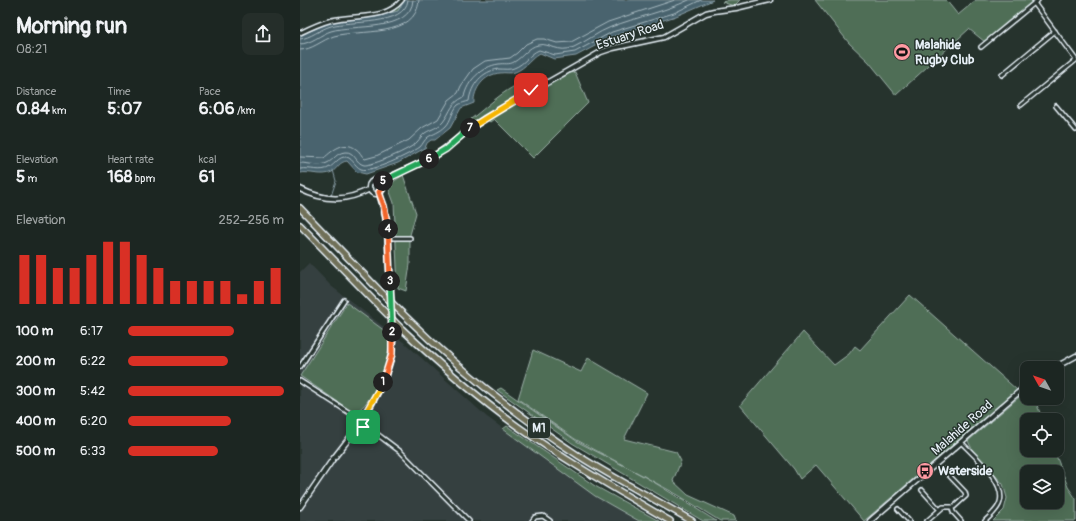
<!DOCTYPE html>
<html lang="en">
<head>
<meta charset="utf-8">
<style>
  body { margin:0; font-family:Pangolin,sans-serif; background:#252e2a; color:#f1f3f6; height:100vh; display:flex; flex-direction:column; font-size:15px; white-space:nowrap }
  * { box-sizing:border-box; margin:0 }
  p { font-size:13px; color:#a0a5a5 }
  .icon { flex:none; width:22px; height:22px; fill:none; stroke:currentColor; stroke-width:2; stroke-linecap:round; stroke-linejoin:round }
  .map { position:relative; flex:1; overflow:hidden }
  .drawer { display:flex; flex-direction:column; background:#1c2622; width:300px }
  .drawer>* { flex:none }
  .needle { width:26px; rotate:310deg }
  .buttons { position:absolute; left:720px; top:361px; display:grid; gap:8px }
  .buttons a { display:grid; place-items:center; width:44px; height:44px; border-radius:8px; background:#1c2622; box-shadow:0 4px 16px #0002,0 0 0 1px #3a4340; font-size:20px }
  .pin { position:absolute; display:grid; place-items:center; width:34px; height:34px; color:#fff; margin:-17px; border-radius:8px; box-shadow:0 2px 6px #0006 }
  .km { position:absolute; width:20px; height:20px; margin:-10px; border-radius:50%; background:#222; color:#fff; font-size:11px; line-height:20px; text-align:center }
  .round { display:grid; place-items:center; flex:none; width:42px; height:42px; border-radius:8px; background:#252e2a }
  .overview { display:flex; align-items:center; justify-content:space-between; height:68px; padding:0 16px }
  h1 { font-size:22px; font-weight:700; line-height:30px }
  .figures { display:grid; grid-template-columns:repeat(3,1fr); gap:6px; height:68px; padding:4px 16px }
  .figures div { display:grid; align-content:center }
  .figures b { font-size:17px; font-weight:700 }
  .figures small { font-size:11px; font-weight:400 }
  .figures p { font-size:11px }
  .chart { height:112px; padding:8px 16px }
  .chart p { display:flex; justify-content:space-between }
  .chart svg { width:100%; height:72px; margin-top:4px; stroke:#d93025; stroke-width:6 }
  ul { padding:0 16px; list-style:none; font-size:13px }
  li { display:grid; grid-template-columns:64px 48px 1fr; align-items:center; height:30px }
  li i { height:10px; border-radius:5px; background:#d93025 }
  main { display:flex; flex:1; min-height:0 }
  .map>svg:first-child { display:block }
</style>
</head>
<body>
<main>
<section class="drawer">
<div class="overview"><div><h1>Morning run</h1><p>08:21</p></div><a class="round"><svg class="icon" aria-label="share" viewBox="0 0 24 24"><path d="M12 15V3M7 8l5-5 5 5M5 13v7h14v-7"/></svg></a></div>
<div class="figures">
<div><p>Distance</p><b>0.84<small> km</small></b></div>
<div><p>Time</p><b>5:07</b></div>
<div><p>Pace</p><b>6:06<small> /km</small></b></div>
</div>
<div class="figures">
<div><p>Elevation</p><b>5<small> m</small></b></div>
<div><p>Heart rate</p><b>168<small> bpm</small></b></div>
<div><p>kcal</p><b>61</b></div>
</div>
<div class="chart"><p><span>Elevation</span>252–256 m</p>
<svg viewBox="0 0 160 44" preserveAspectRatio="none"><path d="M5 44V14M15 44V14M25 44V22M35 44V22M45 44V14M55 44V6M65 44V6M75 44V14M85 44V22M95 44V30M105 44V30M115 44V30M125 44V30M135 44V38M145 44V30M155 44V22"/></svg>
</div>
<ul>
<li><b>100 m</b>6:17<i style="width:68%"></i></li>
<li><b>200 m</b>6:22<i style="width:64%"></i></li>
<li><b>300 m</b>5:42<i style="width:100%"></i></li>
<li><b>400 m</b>6:20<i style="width:66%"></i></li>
<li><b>500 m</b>6:33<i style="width:58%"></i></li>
</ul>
</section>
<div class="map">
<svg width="776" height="521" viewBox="0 0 776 521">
  <rect width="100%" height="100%" fill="#26332d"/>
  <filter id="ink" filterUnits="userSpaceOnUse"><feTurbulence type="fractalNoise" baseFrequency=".025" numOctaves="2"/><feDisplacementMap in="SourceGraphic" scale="8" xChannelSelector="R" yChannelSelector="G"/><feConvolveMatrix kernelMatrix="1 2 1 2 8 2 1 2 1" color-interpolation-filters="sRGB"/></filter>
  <g filter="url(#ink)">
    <path fill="#364141" d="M9,263L31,286L107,345L187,417L295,495L339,521H0V272Z"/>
    <path fill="#4f6e57" stroke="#9cb0a8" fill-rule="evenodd" d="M102,0H105L98,11L82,16L54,18L15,28L0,36V33L31,20L88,11Z
      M430,0H440L434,6L422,2Z
      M515,0H646L658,15L676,0H736L685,42L669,29L596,95L569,62L549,43Z
      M275,72L288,103L233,158L194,119L190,122L184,117L173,123L171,119C192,103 213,80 240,78L247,85L267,74Z
      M103,175L116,213L110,235V264L106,291L98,288L94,203L90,192L93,182Z
      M610,295L717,390L564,521L516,465L500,479L494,469L440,405L503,332L534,365L549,354L555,346L560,350Z
      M47,303L89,334C88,343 89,352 88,360C86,375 68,407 54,413L0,376Z
      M233,350L281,372L288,358L347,393L324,439L376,452L381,461L373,481L388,495L434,516L436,521H420L378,495L275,439L218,399Z
      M201,388L278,442L344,476L416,521H403L272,443L197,390Z
      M726,391L727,398H734L743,420H727V450H754L768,487L776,499V521H693L704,510L707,498L703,484L673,451L668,441ZM727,472H757V502H727Z
      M207,426L295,486L359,521H339L295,496L203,429Z"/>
    <path fill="#48646e" stroke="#889ca5" d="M105,0H413L376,16L314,36L276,56L254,59L240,53C231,58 226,68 215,72C211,74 205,72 200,73C185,74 173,89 174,103L161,108L150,128L135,140H131L127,143L125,148L98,163L66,174L57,172L47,161C39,162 38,168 32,172C22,177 10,171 0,173V36L29,22L75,17L98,11Z"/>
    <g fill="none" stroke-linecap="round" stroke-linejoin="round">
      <path stroke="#a8b9c1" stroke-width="1" d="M0,39C11,38 20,29 31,26C50,20 105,27 108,0
        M0,44C11,44 21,34 31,31C53,24 111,33 113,0
        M0,50C12,50 22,40 34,36C59,29 117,39 119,0
        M0,157L24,158C33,150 44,140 56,149C60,151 61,156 65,159L76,156L109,140L122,128L138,119L149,100L158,93L161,86L173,69L185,61L210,58L217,53L226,44L237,39H244L257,43L271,42L308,22L375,0
        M0,163C9,163 19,167 27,163C34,160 36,153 45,152C55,151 55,163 64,165C72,166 112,149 117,142C120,139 121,136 125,133C131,129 138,128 143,122C152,110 150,104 164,97C167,81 182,66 199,64C204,63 209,65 214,62C223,57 228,47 238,45C249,42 258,54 274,47C287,41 298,32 311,27C337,17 364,12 389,0
        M0,169C10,167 21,173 30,167C35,164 38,158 44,157C52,156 54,166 61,169C72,173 110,154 120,147C123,144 124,140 128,137C133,134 140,132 146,126C151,121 152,111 158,105C161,103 166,102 169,101C171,85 182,71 199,69C204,69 210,70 214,68C225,64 229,54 239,50L255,55L275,52L312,32L374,13L401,0"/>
      <path stroke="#889ca5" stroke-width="1" d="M31,196L36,181L33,170"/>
      <g stroke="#e8f1f8" stroke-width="6">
        <path id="street" d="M734,3L776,60
          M0,33C10,28 21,23 32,20C55,14 85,21 102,0
          M681,47L738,0
          M702,75L755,31
          M721,105L776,60
          M756,106L776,130
          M88,238H110
          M0,367L44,300
          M0,381L56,417
          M65,425L101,452L169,521
          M661,442C674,456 706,482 700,502C698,510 690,516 685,521
          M622,490L639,509
          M652,508L653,512L661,521
          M598,509L609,521
          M232,521L235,517L243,516L250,521
          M627,521L643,507H654L666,496L665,492L644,470"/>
      </g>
      <g stroke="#e8f1f8" stroke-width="7">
        <path id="secondary" d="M69 187a7 7 0 1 1 14 0a7 7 0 1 1-14 0Z
          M81,183L92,176L132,158L185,118L301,52L313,48L364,37L406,13L414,11L436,8L470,0
          M0,189C24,201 46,202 70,189
          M754,368L776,356
          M54 421a6 6 0 1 1 12 0a6 6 0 1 1-12 0Z
          M65,416C79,392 91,369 93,341L87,223L79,192
          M0,507L33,459L58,427
          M570,521L727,385"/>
      </g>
      <g stroke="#e8f1f8" stroke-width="8">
        <path id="highway" d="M0,208L79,290
          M0,225L80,307
          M102,313C156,367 215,414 279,456C315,479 355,499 392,521
          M103,330C139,364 177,397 217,426C266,461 319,491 370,521"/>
      </g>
      <use href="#street" stroke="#26332d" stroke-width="3"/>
      <use href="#secondary" stroke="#26332d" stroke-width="4"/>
      <use href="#highway" stroke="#706f59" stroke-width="5"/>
      <g stroke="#e8f1f8" stroke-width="8" stroke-linecap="butt">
        <path id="highway-bridge" d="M79,290L102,313
          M80,307L103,330"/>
      </g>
      <use href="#highway-bridge" stroke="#706f59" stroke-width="5"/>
    </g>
  </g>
  <g fill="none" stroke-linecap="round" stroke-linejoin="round" filter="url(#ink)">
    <g stroke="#fff" stroke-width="8">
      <path id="split-1" d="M63,427L67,422L64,416L83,382"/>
    </g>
    <g stroke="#fff" stroke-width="8">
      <path id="split-2" d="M83,382L92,354V332"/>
    </g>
    <g stroke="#fff" stroke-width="8">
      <path id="split-3" d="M90,281L92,332"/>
    </g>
    <g stroke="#fff" stroke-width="8">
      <path id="split-4" d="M88,229L90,281"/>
    </g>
    <g stroke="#fff" stroke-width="8">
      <path id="split-5" d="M83,181L81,183L82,189L79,192L84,206L88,229"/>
    </g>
    <g stroke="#fff" stroke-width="8">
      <path id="split-6" d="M83,181L129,159"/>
    </g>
    <g stroke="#fff" stroke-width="8">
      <path id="split-7" d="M129,159L146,149L170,128"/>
    </g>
    <g stroke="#fff" stroke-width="8">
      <path id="split-8" d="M170,128L214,101"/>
    </g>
    <g stroke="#fff" stroke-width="8">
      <path id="split-9" d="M214,101L231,90"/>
    </g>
    <use href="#split-1" stroke="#f5b400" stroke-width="5"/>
    <use href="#split-2" stroke="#f0652b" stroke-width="5"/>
    <use href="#split-3" stroke="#22a559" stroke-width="5"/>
    <use href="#split-4" stroke="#f0652b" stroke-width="5"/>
    <use href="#split-5" stroke="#f0652b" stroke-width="5"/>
    <use href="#split-6" stroke="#22a559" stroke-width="5"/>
    <use href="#split-7" stroke="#22a559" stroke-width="5"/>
    <use href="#split-8" stroke="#f5b400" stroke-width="5"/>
    <use href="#split-9" stroke="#f5b400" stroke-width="5"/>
  </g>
  <defs>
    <g id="stadium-disc" transform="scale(0.9)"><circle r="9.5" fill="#ff9aa2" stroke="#26332d"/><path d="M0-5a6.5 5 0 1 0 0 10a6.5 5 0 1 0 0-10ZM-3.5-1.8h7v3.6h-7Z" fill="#111"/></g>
    <g id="bus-disc" transform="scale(0.9)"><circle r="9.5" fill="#ff9aa2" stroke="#26332d"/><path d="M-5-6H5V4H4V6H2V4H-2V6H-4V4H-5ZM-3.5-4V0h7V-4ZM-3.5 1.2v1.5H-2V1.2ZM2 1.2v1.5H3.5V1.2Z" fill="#111"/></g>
  </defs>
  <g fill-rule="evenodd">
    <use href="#stadium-disc" x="602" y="52"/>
    <use href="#bus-disc" x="625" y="471"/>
  </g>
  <g text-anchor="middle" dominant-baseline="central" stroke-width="3" stroke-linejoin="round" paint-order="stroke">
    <rect fill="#26332d" stroke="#aeb8bb" stroke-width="1" x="228" y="418" width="22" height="20" rx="3"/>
    <g font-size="12" font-weight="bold" fill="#e8f1f8">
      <text x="239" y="428">M1</text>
    </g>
    <g font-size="13" fill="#e8f1f8" stroke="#26332d">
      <text transform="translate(330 35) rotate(-18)">Estuary Road</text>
      <text transform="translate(662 428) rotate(-41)">Malahide Road</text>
    </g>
    <g font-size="13" font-weight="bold" fill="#e8f1f8" stroke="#26332d" text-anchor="start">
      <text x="615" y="45">Malahide<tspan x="615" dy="15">Rugby Club</tspan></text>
      <text x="638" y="471">Waterside</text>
    </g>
  </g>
</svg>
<div class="buttons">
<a><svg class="needle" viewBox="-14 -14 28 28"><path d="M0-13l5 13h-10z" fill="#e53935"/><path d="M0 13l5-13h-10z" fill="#a0a5a5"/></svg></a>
<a><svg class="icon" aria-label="locate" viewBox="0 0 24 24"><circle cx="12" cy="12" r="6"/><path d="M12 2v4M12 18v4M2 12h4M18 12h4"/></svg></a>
<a><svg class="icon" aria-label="layers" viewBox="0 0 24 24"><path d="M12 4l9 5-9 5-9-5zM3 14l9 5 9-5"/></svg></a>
</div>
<div class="pin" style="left:63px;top:427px;background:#1e9e55"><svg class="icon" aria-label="arrive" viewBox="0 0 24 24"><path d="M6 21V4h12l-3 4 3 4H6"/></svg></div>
<div class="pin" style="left:231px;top:90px;background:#d93025"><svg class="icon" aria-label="check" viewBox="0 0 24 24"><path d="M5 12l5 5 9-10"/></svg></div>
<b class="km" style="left:83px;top:382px">1</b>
<b class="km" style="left:92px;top:332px">2</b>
<b class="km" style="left:90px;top:281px">3</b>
<b class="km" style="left:88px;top:229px">4</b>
<b class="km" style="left:83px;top:181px">5</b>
<b class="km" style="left:129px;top:159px">6</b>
<b class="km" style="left:170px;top:128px">7</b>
</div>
</main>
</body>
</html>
